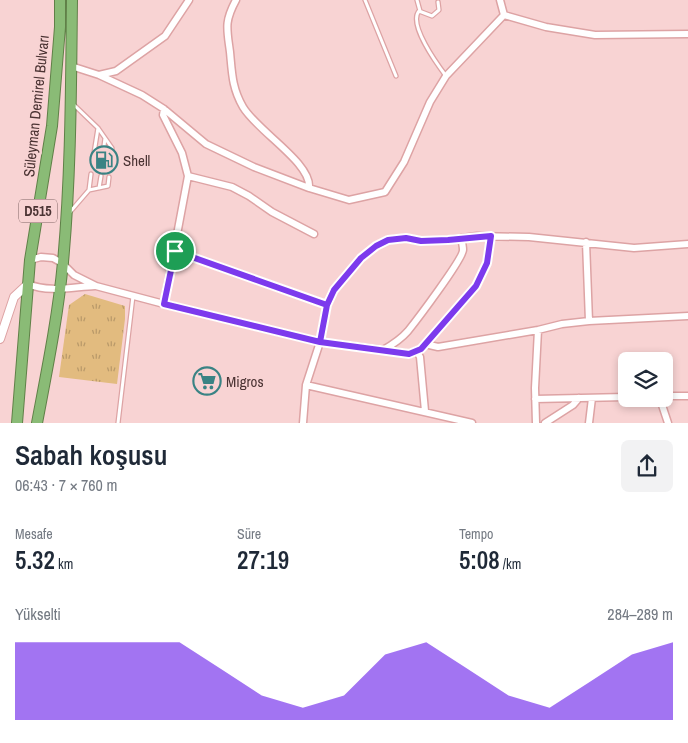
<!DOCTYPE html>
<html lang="tr">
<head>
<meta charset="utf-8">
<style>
  body { margin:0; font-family:"Archivo Narrow",sans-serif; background:#f2f2f3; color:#1f2937; height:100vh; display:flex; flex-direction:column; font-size:19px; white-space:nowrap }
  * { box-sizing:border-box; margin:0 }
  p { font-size:16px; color:#747a83 }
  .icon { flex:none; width:28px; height:28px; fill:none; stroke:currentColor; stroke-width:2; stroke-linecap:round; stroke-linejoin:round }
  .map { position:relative; height:423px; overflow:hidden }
  .sheet { display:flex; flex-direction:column; background:#fff; flex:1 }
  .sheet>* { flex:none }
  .fabs { position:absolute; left:618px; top:352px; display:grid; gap:10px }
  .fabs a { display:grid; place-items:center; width:55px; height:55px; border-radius:8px; background:#fff; box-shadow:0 2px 8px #0003; font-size:25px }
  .pin { position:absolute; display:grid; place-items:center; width:42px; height:42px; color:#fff; margin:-21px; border:2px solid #fff; border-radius:50%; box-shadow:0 1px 5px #0007 }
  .round { display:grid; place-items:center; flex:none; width:52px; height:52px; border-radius:8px; background:#f2f2f3 }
  .overview { display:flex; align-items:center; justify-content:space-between; height:85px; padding:0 15px }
  h1 { font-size:28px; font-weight:600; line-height:38px }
  .figures { display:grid; grid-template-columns:repeat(3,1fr); gap:8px; height:85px; padding:5px 15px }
  .figures div { display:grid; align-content:center }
  .figures b { font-size:25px; font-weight:600 }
  .figures small { font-size:14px; font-weight:400 }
  .figures p { font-size:14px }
  .chart { height:140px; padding:10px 15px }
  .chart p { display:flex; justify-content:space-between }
  .chart svg { width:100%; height:90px; margin-top:5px; fill:#7c3aed; opacity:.7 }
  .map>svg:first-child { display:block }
</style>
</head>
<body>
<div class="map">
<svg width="688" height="423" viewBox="0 0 688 423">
  <defs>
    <pattern id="grass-tufts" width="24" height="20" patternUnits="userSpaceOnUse" patternTransform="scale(1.25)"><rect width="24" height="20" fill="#e2bb7f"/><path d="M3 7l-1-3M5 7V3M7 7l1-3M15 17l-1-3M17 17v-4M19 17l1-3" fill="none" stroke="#b99969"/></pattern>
  </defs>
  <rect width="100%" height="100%" fill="#f8d3d3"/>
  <path fill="url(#grass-tufts)" d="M85,294L125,306V319L117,384L59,377L69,305Z"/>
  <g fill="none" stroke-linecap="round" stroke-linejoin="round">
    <g stroke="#dda3a4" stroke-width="5.5">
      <path id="service" d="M365,0L396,76
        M417,0L420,11
        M438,2L439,10L432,16L419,11C408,24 437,64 446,76
        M73,104L98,128L105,138L103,154
        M105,138L112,148L111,156
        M94,153L98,128
        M99,188L101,176
        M89,190L91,174
        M70,212L89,190L108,186L109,177
        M118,423L133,296"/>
    </g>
    <g stroke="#dda3a4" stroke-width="9">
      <path id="minor" d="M236,0C224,22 227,29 230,52C232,73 232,88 243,107C257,131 312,163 309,188
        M500,0L504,15
        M504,15L546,27L595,35L688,34
        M71,66L99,75L116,71L165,36L189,0
        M99,75L142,95L164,109L206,144L254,167L309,188L349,200L385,192L404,162L430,102L446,76L504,15
        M164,109L163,115L182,153L188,176L164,304
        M188,176L232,187L249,196L272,212L314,234
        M586,242L589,321
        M175,251L327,305
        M30,260L41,257L53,258L62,263L74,275L96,286L164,304L320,342L383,350C392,345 401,339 408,331C416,321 463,259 463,250C463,246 462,242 461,238
        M28,284C49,293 73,287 95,286
        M425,344L438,347L538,330L562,324L589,321L688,316
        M383,350L409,354L421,349L476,286L487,263L491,236
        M417,352L420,357L425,411
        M306,385L472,423
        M664,396H688
        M535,399L626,397
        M660,399L668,423
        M303,423L306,385L320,342L327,305L334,290L361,258L376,246L388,240L406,238L421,241L448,240L477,236L529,237L634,248L688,244
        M536,423L535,388L538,330
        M545,423L573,405L579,398
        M589,423L592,398"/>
    </g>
    <g stroke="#dda3a4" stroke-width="10">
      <path id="tertiary" d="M0,339L14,297L28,284"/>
    </g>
    <g stroke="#608048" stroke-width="12">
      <path id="trunk" d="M17,423L30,260L52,126L60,27V0
        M37,423C47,370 58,316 63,262C71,175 71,87 72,0"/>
    </g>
    <use href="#service" stroke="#fff" stroke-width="3"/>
    <use href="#minor" stroke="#fff" stroke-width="6"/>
    <use href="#tertiary" stroke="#fff" stroke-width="8"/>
    <use href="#trunk" stroke="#8abb76" stroke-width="10"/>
  </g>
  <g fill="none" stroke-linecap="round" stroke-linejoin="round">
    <g stroke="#fff" stroke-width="10">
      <path id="route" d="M175,251L327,305L320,342L409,354L421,349L476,286L487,263L491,236L448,240L421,241L406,238L388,240L376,246L361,258L334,290L327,305L320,342L164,304L175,251"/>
    </g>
    <use href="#route" stroke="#7c3aed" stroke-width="6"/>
  </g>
  <defs>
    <g id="fuel-ring" transform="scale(1.4375)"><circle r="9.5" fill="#f8d3d3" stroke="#3a8384" stroke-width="1.5"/><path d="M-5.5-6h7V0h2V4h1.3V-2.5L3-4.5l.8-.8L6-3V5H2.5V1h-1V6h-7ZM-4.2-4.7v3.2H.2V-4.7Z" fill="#3a8384"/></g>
    <g id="supermarket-ring" transform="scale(1.4375)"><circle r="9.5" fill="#f8d3d3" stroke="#3a8384" stroke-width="1.5"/><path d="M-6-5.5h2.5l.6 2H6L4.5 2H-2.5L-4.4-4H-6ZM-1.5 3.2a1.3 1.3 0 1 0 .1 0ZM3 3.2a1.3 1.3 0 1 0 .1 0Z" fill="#3a8384"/></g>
  </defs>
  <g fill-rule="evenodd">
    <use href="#fuel-ring" x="104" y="160"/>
    <use href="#supermarket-ring" x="207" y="381"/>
  </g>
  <g text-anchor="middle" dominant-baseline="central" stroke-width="5" stroke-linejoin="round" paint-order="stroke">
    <rect fill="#f8d3d3" stroke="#7f6363" stroke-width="1" x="19" y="199.5" width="38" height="23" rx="4"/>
    <g font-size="14" font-weight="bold" fill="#4b3333">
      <text x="38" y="211">D515</text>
    </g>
    <g font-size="15" fill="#4b3333" stroke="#f8d3d3">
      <text transform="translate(36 106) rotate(-84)">Süleyman Demirel Bulvarı</text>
    </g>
    <g font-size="15" fill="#4b3333" stroke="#f8d3d3" text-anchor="start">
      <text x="123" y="160">Shell</text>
      <text x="226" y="381">Migros</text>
    </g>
  </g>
</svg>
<div class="fabs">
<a><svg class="icon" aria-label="layers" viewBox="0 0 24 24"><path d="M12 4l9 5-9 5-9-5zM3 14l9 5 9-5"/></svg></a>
</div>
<div class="pin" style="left:175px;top:251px;background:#1e9e55"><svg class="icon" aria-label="arrive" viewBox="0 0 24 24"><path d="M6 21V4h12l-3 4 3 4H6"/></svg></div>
</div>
<section class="sheet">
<div class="overview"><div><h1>Sabah koşusu</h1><p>06:43 · 7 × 760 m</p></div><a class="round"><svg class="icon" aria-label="share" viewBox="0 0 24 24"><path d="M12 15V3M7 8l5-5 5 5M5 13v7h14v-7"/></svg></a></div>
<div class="figures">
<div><p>Mesafe</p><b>5.32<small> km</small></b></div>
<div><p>Süre</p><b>27:19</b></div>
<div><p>Tempo</p><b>5:08<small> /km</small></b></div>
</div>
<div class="chart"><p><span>Yükselti</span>284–289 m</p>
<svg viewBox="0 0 160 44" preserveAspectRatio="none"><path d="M0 44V6L10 6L20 6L30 6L40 6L50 19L60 32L70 38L80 32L90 12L100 6L110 19L120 32L130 38L140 25L150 12L160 6V44z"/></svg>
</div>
</section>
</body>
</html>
